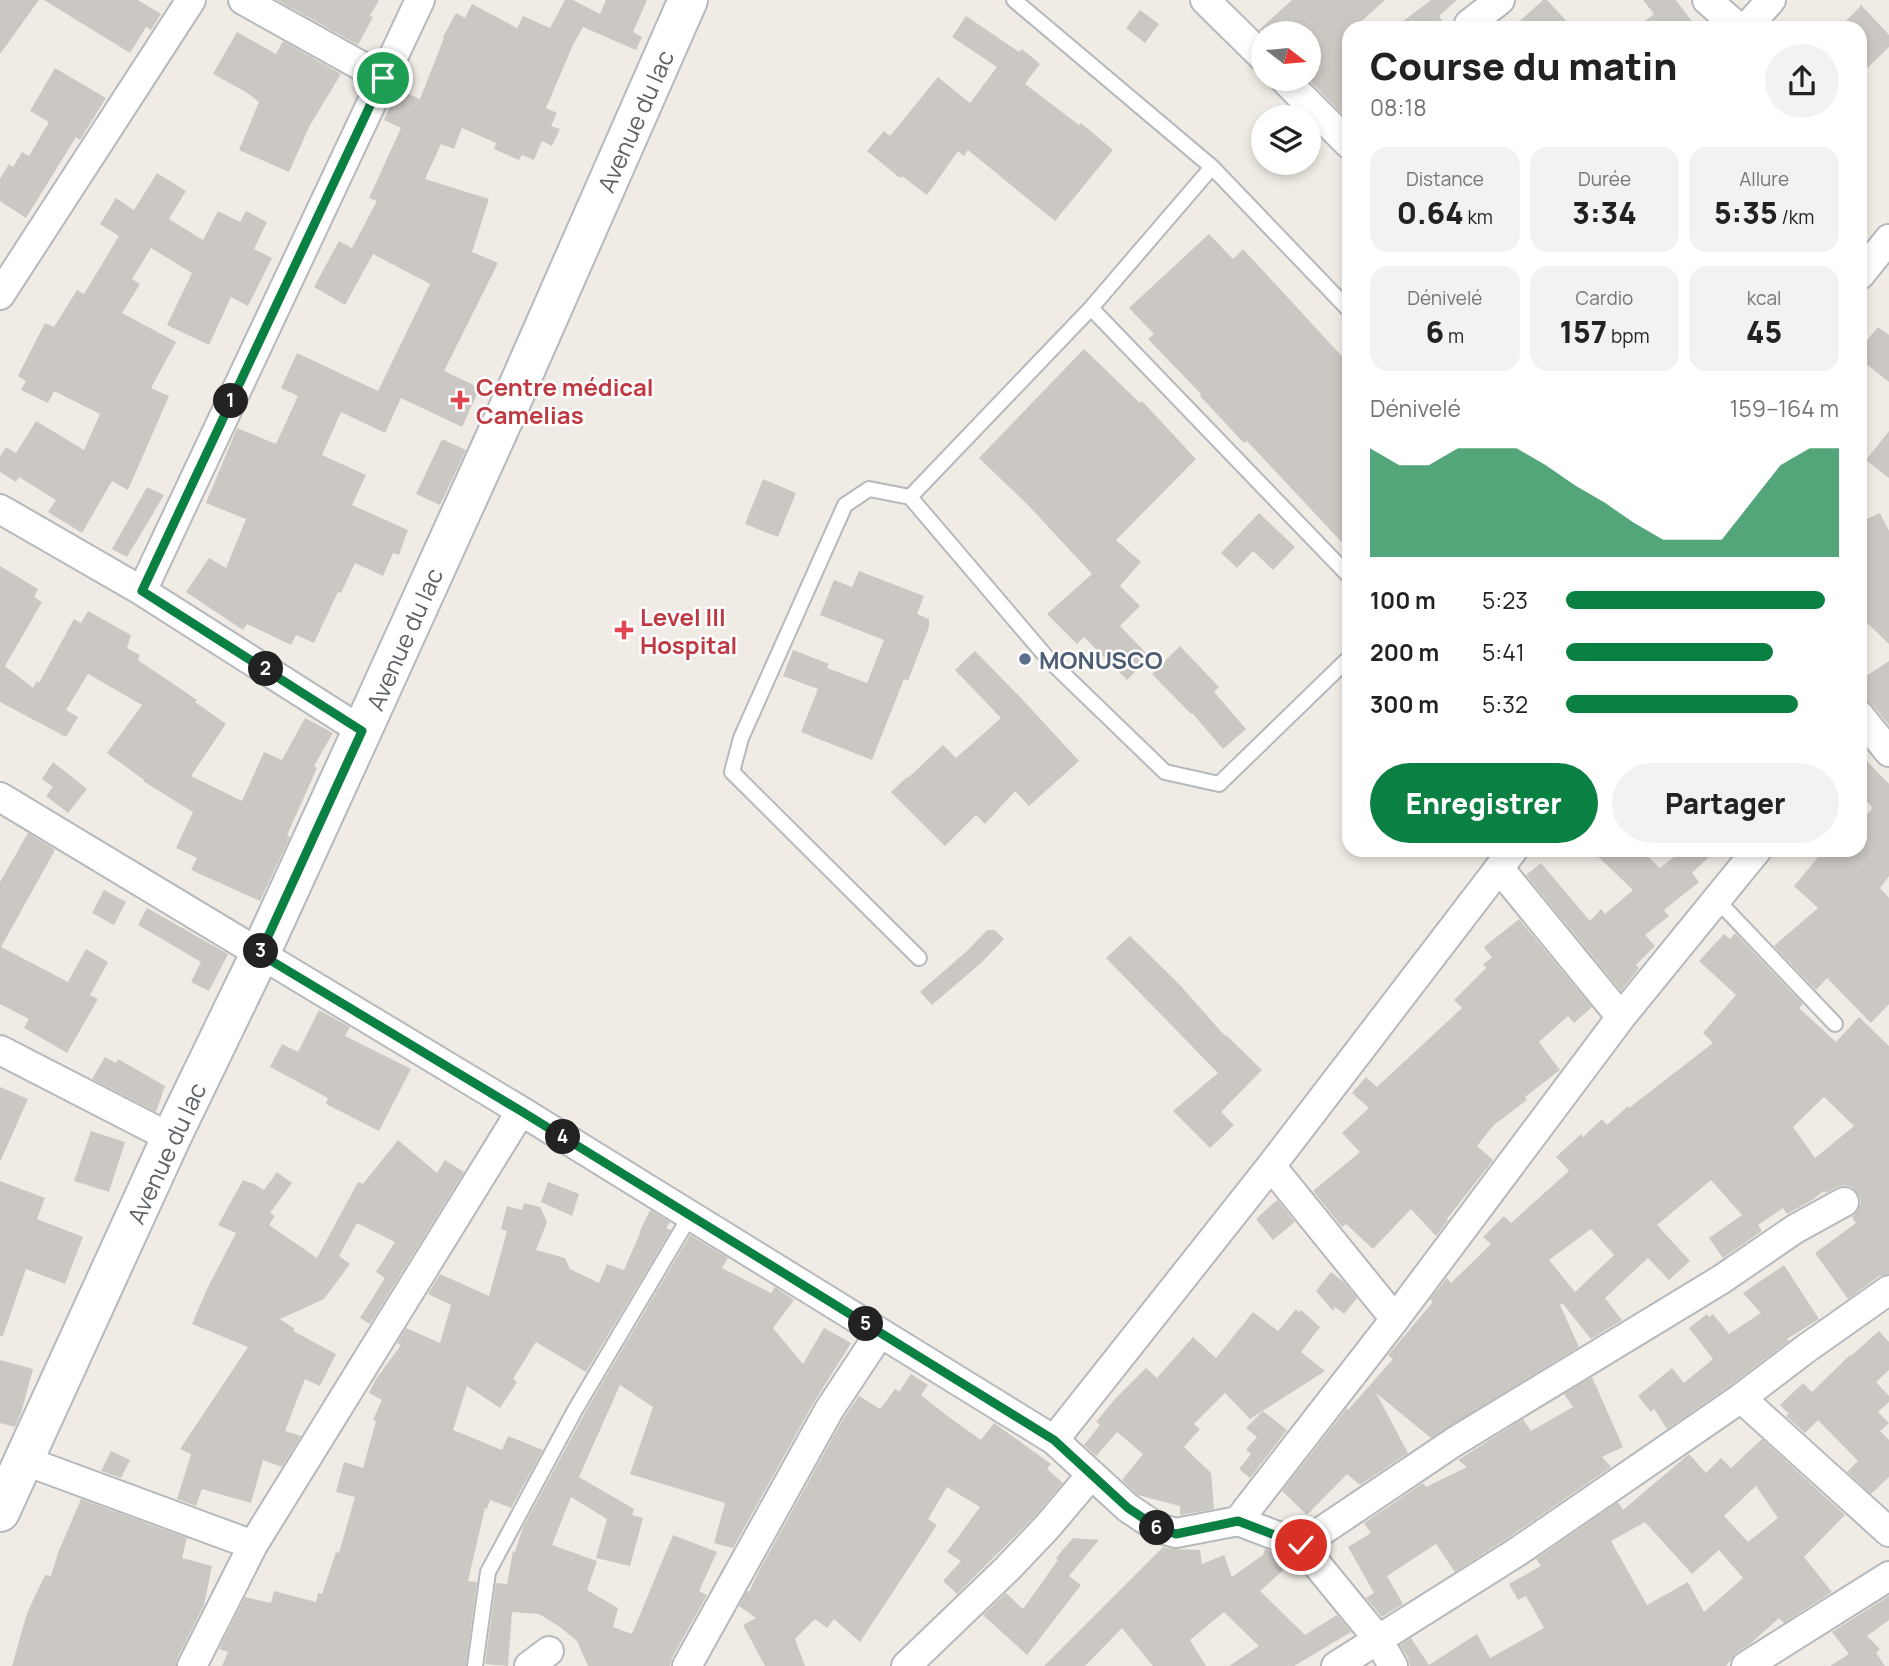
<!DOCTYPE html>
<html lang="fr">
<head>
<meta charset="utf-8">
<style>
  body { margin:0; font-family:Manrope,sans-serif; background:#f2f2f2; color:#222; height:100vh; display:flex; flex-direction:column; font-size:26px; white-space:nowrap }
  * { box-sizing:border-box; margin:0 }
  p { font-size:23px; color:#767676 }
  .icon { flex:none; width:38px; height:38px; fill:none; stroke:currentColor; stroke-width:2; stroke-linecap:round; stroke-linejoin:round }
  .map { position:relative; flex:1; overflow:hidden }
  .sheet { position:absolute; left:1342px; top:21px; width:525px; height:836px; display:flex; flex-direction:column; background:#fff; border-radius:21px; box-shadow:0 4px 10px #0003 }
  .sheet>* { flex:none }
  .needle { width:46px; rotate:106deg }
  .buttons { position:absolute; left:1251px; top:21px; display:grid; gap:14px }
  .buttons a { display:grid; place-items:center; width:70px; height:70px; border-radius:50%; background:#fff; box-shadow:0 4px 10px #0003; font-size:35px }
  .pin { position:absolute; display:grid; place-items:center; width:60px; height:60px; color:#fff; margin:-30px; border:4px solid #fff; border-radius:50%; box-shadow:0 2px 7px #0007 }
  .km { position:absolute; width:35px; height:35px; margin:-18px; border-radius:50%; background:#222; color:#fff; font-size:19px; line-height:35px; text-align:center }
  .round { display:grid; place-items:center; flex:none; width:74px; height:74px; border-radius:37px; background:#f2f2f2 }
  .overview { display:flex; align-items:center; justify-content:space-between; height:119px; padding:0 28px }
  h1 { font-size:38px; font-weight:800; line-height:52px }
  .figures { display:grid; grid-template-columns:repeat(3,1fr); gap:10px; height:119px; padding:7px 28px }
  .figures div { display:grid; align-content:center; border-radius:18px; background:#f2f2f2; text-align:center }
  .figures b { font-size:30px; font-weight:800 }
  .figures small { font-size:19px; font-weight:400 }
  .figures p { font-size:19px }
  .chart { height:196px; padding:14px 28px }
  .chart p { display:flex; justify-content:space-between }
  .chart svg { width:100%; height:126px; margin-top:7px; fill:#0b8043; opacity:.7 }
  .button { display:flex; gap:14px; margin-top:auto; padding:14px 28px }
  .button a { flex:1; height:80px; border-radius:42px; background:#0b8043; color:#fff; font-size:28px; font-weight:800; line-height:80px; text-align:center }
  .button a+a { background:#f2f2f2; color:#222 }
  ul { padding:0 28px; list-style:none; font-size:23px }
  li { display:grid; grid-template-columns:112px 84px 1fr; align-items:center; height:52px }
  li i { height:18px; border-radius:9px; background:#0b8043 }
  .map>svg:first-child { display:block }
</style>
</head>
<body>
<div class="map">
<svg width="1889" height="1666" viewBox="0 0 1889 1666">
  <rect width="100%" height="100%" fill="#f0ece5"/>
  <path fill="#cbc7c2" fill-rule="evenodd" d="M0,0H39L0,54Z
    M44,0H138L161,14L151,30L146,27L130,53Z
    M277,0H379L370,16L373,17L358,45Z
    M565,0H573L600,14L606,0H647L633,32L642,37L636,50L583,27L573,45L546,108L557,113L551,126L560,129L552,146L542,141L534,160L522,155L519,160L494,149L496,143L462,128L454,149L441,144L425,179L489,199L472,252L498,263L444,371L480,388L462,427L401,398L385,433L341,412L322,455L366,475L352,505L408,530L399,555L393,553L383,576L355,563L341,593L338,592L314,643L296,635L291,645L247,624L243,630L186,592L209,558L226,568L246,519L206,503L237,428L276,444L298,396L281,388L297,353L378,391L430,284L373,254L345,305L314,287L339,241L352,248L377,201L369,198L401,128L384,120L397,89L420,99L444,38L443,37L456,13L465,18L472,4L517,28L523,16L550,28Z
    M1292,0H1385L1354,28H1349V121L1309,80V33H1263L1259,30Z
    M1431,0H1457L1439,16L1447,28H1394Z
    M1543,0H1547L1573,28H1512Z
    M1643,0H1676L1697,28H1636L1654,14Z
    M1860,4L1889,35V47L1860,75V28H1839L1860,7Z
    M1140,10L1159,24L1145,43L1126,28Z
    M966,16L1019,52L1022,49L1040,64L1025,84L1079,125L1081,123L1113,150L1055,221L968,150L964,156L958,151L927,195L902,176L900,178L867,151L884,131L890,136L938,77L970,103L997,67L952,37Z
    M237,32L276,54L283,41L341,74L309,127L289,172L239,150L259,102L246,92L213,74Z
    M55,68L106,98L80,140L76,137L26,218L0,201V179L9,164L13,167L22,152L29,156L49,122L30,111Z
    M157,173L186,191L169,219L203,240L218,211L240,222L246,211L267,222L254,249L272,258L248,306L231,297L209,345L167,325L192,273L151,248L132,279L140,284L122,313L176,342L151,388L169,396L128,490L112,481L82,533L48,512L56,500L19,477L16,482L0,472V457L6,447L16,453L36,421L84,450L100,414L54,391L48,403L21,390L26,381L18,376L45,323L54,327L77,290L84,294L119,236L100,224L116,198L134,210Z
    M1209,234L1233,259L1243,249L1349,364V550L1247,441L1244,443L1200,396L1201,394L1148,339L1154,334L1129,308Z
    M1878,327L1889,335V382L1860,359V349Z
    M1084,349L1140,403L1142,401L1196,459L1116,540L1141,562L1120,586L1140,606L1120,626L1150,657L1127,680L1084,637L1077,644L1047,614L1092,574L1028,505L979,458Z
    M1889,431V478L1866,460Z
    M442,439L466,450L440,505L416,494Z
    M763,479L796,493L778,537L745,524Z
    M147,487L164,495L127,557L112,549Z
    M1259,513L1295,547L1273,570L1253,551L1237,568L1221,553Z
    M1880,513L1889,531V644L1860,616V522Z
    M0,566L38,589L34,597L42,602L5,666L33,688L37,681L39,683L74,619L81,623L88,611L131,635L127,648L140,655L138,660L197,700L195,702L226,724L191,776L242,801L264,752L282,760L305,718L333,733L314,766L317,768L287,835L290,837L260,901L191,870L197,858L176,848L193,812L143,781L144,780L107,753L142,705L88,674L66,710L78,717L66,737L0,702Z
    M859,571L924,596L917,614L929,619V627L908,681L904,679L872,760L801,732L818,689L783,676L793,650L829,664L827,668L867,683L884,640L820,615L834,580L852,587Z
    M1180,646L1219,687L1214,692L1246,729L1223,749L1192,713L1191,714L1152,674Z
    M975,651L1022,699L1079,761L1029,806L1015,791L985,824L976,815L945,846L891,792L907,777H909L943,745L956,758L1001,718L955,670Z
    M1889,661V725L1873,706L1860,696V680Z
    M1860,754L1889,784V876L1880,888L1889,898V1004L1871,1023L1827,978L1816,990L1774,946L1818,908L1794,886L1824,850H1860V821L1873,808L1860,794Z
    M53,762L87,789L68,813L46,796L53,787L42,779Z
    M28,833L54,849V852L1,947L68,982L86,949L108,962L90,995L98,999L67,1053L24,1028L29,1019L0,1004V882Z
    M1591,850H1641L1660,868L1683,850H1716L1692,873L1699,882L1664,910L1669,916L1645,935L1655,946L1636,965L1639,968L1621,991L1526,875L1541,863L1590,921L1601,909L1605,914L1633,890Z
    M104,890L126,902L114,925L92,913Z
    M147,908L228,954L209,991L191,982L201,962L138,925Z
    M1519,919L1592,1007L1574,1023L1568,1016L1539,1042L1560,1070L1525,1097L1527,1100L1494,1125L1477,1146L1493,1160L1447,1219L1448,1220L1436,1236L1411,1209L1373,1249L1346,1224L1342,1227L1313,1191L1360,1152L1342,1133L1369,1108L1352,1093L1366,1077L1377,1087L1462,1008L1454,1000L1486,968L1483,964L1492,958L1484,947Z
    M987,930H995L1004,939L981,963L932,1005L920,992L968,950Z
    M1735,933L1803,1004L1799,1008L1836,1042L1859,1017L1889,1046V1274L1879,1276L1848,1299L1815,1253L1856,1223L1852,1217L1858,1210L1861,1202L1859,1195L1853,1188L1845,1185L1837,1187L1826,1193L1824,1191L1809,1202L1787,1214L1783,1208L1758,1225L1762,1231L1723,1258L1709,1238L1742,1215L1711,1180L1657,1225L1690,1261L1669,1280L1648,1258L1605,1298L1622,1320L1591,1339L1563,1304L1564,1303L1560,1305L1579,1347L1431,1438L1376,1393L1408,1453L1360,1485L1347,1474L1307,1515L1282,1491L1347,1408L1348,1410L1393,1359L1388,1355L1433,1302L1430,1299L1447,1278L1451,1283L1491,1244L1483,1237L1504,1216L1511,1223L1569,1171L1556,1157L1581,1134L1583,1137L1602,1119L1607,1125L1628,1106L1629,1108L1713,1043L1703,1033L1736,995L1699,961L1724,934L1730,939ZM1824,1097L1854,1126L1815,1158L1793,1127ZM1591,1229L1614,1255L1575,1292L1549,1260Z
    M1130,936L1179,984L1225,1036L1226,1035L1262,1070L1221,1112L1234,1125L1210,1148L1173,1111L1218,1073L1106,958Z
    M319,1010L350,1027L345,1036L411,1069L379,1131L326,1104L328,1098L270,1067L282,1044L298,1052Z
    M105,1057L116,1063L118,1059L165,1086L156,1112L92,1079Z
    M0,1087L28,1099L0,1162Z
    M91,1131L125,1142L109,1192L74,1181Z
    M398,1140L437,1173L445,1160L464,1172L370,1324L360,1318L385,1278L376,1272L395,1242L357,1223L339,1256L350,1264L324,1299L280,1319L295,1329L293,1331L336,1354L320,1386L305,1379L285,1431L301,1436L282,1467L263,1460L251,1503L202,1489L196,1506L177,1499L191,1454L180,1449L248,1347L192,1324L207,1289L236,1233L218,1225L243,1180L254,1184L264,1190L277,1172L292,1183L270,1213L275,1216L269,1225L317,1258L358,1182L363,1184Z
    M0,1181L45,1198L37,1219L83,1237L65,1284L26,1269L3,1336H0Z
    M548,1182L579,1194L572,1216L541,1202Z
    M1277,1200L1295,1222L1273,1240L1256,1219Z
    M524,1203L540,1207L547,1222L536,1250L565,1258L570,1269L599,1283L607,1264L624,1270L640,1233H639L650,1210L670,1222L666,1228L671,1230L586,1372L536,1342L513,1379L517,1382L500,1408L467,1386L453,1430L502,1450L508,1436L543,1450L511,1508L490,1500L487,1509L485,1508L468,1581L477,1582L466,1666H222L228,1652L219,1649L245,1597L271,1603L274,1591L316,1602L318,1593L322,1594L336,1552L339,1553L355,1497L336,1492L344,1462L363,1468L376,1421L373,1420L382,1400L369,1393L376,1379L401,1345L397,1343L406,1328L440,1343L451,1305L428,1294L440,1274L489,1296L507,1231L501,1229L507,1206L522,1210Z
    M690,1235L728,1258L722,1268L771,1293L775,1287L794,1300L773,1328L803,1364L824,1328L851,1343L814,1402L733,1548L714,1543L725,1503L630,1474L653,1407L620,1385L579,1477L634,1509L632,1515L643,1518L630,1566L596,1558L607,1519L571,1497L552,1545L597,1561L587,1590L618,1608L613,1627L632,1634L673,1535L717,1552L699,1591L707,1595L672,1658L670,1666H588L577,1641L560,1627L539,1614L512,1612L508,1666L485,1664L496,1583L507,1584L513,1551L515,1552L523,1527L588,1407Z
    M1784,1265L1819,1319L1787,1339L1789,1341L1731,1385L1667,1429L1654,1409L1651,1412L1638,1396L1672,1368L1684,1383L1713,1359L1689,1328L1707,1314L1709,1317L1713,1314L1729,1334L1761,1313L1743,1293Z
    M1331,1272L1345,1283L1357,1298L1344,1314L1335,1307L1333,1311L1316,1291Z
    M1296,1309L1299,1312L1301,1310L1320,1327L1301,1352L1325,1371L1250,1419L1225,1393L1194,1424L1200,1429L1184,1447L1211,1473L1214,1509L1180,1515V1506L1138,1495L1122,1480L1143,1454L1117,1432L1096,1456L1084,1445L1100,1425L1096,1422L1115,1399L1146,1368L1157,1378L1193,1337L1216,1358L1253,1312L1278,1331Z
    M1879,1331L1889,1342V1370L1876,1382L1889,1396V1402L1878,1412L1889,1423L1880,1431L1889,1440V1477L1871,1494L1847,1472L1858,1461L1818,1420L1805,1433L1786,1416L1789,1414L1780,1405L1803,1383L1812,1392L1850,1355L1851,1356Z
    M0,1360L33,1369L21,1413L15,1427L0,1423Z
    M911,1374L928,1385L921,1395L950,1418L981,1440L994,1423L1051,1464L1047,1469L1063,1483L1035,1516L957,1594L943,1581L961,1561L947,1552L980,1507L947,1487L928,1519L937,1525L860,1642L834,1619L827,1628L815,1619L795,1639L805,1666H765L743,1625L756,1618L739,1606L747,1591L749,1592L759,1571L843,1419L859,1396L880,1409L895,1389L899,1392Z
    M1592,1377L1623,1447L1602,1457L1611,1467L1508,1538L1455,1572L1436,1544L1387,1576L1403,1604L1382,1617L1366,1598L1374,1593L1348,1547L1371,1533L1364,1523L1423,1483L1426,1487L1467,1467L1458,1460L1523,1419L1531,1431L1573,1407L1564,1394Z
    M1263,1411L1287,1430L1250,1478L1239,1469L1251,1454L1246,1450L1257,1437L1246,1428Z
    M1762,1439L1845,1515L1804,1557L1832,1592L1784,1623L1779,1618L1750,1644L1737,1652L1726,1666H1410L1408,1658L1400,1645L1411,1638L1429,1665L1477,1634L1490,1658L1544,1628L1526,1596L1518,1600L1509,1584L1541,1566L1536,1559L1618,1502L1623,1510L1689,1454L1706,1473L1721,1458L1731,1468ZM1756,1486L1778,1518L1748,1542L1724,1516ZM1645,1522L1692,1574L1719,1550L1743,1578L1704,1612L1688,1582L1647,1605L1611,1541Z
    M111,1451L130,1460L121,1478L101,1471Z
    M81,1499L187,1538L182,1558L212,1566L204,1605L177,1659L176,1666H12L27,1613L45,1575L51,1576L58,1553Z
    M1073,1538L1099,1540L1069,1576L1081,1585L1027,1655L983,1615L1006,1593L1023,1609L1058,1560L1056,1558Z
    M1163,1547L1172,1549L1200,1550L1202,1564L1224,1555L1232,1577L1263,1555L1265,1549L1285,1557L1291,1563L1260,1591L1305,1635L1337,1615L1351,1632L1294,1666H1229L1259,1646L1224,1612L1190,1640L1206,1666H1153L1122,1628L1085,1666H1044Z
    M1889,1596V1620L1867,1636L1880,1649L1876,1653L1885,1666H1830L1849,1654L1832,1632Z"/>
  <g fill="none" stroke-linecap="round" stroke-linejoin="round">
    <g stroke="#b6b9bc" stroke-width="18">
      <path id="service" d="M1014,0L1212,167L1349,310
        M1212,167L1091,308L1349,576
        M1091,308L910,497L1049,660L1165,772L1219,784L1349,658
        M910,497L869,489L845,505L741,738L732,772L919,958
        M1717,900L1835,1024
        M475,1666L488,1572L575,1410L690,1216"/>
    </g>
    <g stroke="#b6b9bc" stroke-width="32">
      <path id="minor" d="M243,0L383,78
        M1205,0L1264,58
        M1707,0L1739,28
        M1469,24L1500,0
        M1746,28L1771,0
        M1284,79L1349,144
        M1860,275L1889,239
        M0,295L191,0
        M0,509L142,591L362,731
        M142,591L420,0
        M1860,716L1889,752
        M0,797L521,1111L1054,1440L1128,1508L1158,1528L1176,1533L1238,1521L1301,1545L1378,1639L1393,1666
        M1499,868L1621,1017
        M0,1050L171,1138
        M1271,1166L1395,1319
        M1741,1398L1889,1532
        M1054,1440L1271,1166L1513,850
        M23,1460L253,1545
        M1238,1521L1395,1319L1621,1017L1757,850
        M1301,1545L1454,1442L1722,1279L1795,1229L1844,1202
        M192,1666L253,1545L521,1111
        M529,1666L549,1651
        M687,1666L829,1410L880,1333
        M906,1666L1007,1569L1047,1527L1091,1475
        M1336,1666L1517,1552L1741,1398L1804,1350L1889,1290
        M1746,1666L1889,1576"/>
    </g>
    <g stroke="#b4b9bd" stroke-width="42">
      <path id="secondary" d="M0,1512L171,1138L260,954L362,731L505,416L688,0"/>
    </g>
    <use href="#service" stroke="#fff" stroke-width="14"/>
    <use href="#minor" stroke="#fff" stroke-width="28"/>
    <use href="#secondary" stroke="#fff" stroke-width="38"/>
  </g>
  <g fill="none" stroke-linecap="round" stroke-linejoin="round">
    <g stroke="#fff" stroke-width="14">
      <path id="route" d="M383,78L142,591L362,731L260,954L521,1111L1054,1440L1128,1508L1158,1528L1176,1534L1238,1521L1301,1545"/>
    </g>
    <use href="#route" stroke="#0b8043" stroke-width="9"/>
  </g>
  <g fill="#e0444e" stroke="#fff" stroke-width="2.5">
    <path d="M456.5 389.5h7v7h7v7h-7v7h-7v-7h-7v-7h7z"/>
    <path d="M620.5 619.5h7v7h7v7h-7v7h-7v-7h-7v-7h7z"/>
  </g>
  <circle fill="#5c6f8a" stroke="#fff" stroke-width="2.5" cx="1025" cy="659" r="7"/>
  <g text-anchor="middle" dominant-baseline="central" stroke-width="5" stroke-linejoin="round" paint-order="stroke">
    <g font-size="24" fill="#5d6266" stroke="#fff">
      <text transform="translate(635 121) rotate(-66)">Avenue du lac</text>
      <text transform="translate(404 639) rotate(-66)">Avenue du lac</text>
      <text transform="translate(166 1153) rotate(-65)">Avenue du lac</text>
    </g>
    <g font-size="24" font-weight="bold" fill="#be3a42" stroke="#fff" text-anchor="start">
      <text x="476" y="386">Centre médical<tspan x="476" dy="28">Camelias</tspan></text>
      <text x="640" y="616">Level III<tspan x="640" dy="28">Hospital</tspan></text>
    </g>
    <g font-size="24" font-weight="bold" fill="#4e5e75" stroke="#fff" text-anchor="start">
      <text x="1039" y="659">MONUSCO</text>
    </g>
  </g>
</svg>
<div class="buttons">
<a><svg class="needle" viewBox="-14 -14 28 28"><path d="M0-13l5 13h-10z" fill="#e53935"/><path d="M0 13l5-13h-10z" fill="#767676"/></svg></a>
<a><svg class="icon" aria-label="layers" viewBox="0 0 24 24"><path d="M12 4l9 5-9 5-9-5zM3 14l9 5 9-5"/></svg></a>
</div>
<div class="pin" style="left:383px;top:78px;background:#1e9e55"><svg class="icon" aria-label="arrive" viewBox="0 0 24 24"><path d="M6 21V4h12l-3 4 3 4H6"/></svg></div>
<div class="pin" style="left:1301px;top:1545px;background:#d93025"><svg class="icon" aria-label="check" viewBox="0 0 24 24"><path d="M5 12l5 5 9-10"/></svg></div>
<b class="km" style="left:231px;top:401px">1</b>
<b class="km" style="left:266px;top:669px">2</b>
<b class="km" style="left:261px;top:951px">3</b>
<b class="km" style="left:563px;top:1137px">4</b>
<b class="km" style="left:866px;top:1324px">5</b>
<b class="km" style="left:1157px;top:1528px">6</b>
<section class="sheet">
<div class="overview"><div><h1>Course du matin</h1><p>08:18</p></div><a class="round"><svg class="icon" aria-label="share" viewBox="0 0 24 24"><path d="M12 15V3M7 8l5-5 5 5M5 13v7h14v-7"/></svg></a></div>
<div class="figures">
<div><p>Distance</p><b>0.64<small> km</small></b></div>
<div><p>Durée</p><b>3:34</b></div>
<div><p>Allure</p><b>5:35<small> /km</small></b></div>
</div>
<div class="figures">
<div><p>Dénivelé</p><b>6<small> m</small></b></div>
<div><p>Cardio</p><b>157<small> bpm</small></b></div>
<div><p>kcal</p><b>45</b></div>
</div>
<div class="chart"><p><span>Dénivelé</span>159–164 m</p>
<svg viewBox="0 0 160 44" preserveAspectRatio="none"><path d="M0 44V6L10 12L20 12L30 6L40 6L50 6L60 12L70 19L80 25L90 32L100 38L110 38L120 38L130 25L140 12L150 6L160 6V44z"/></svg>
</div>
<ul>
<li><b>100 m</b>5:23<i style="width:95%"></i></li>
<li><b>200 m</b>5:41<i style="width:76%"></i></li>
<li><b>300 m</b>5:32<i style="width:85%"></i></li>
</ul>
<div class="button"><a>Enregistrer</a><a>Partager</a></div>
</section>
</div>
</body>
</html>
